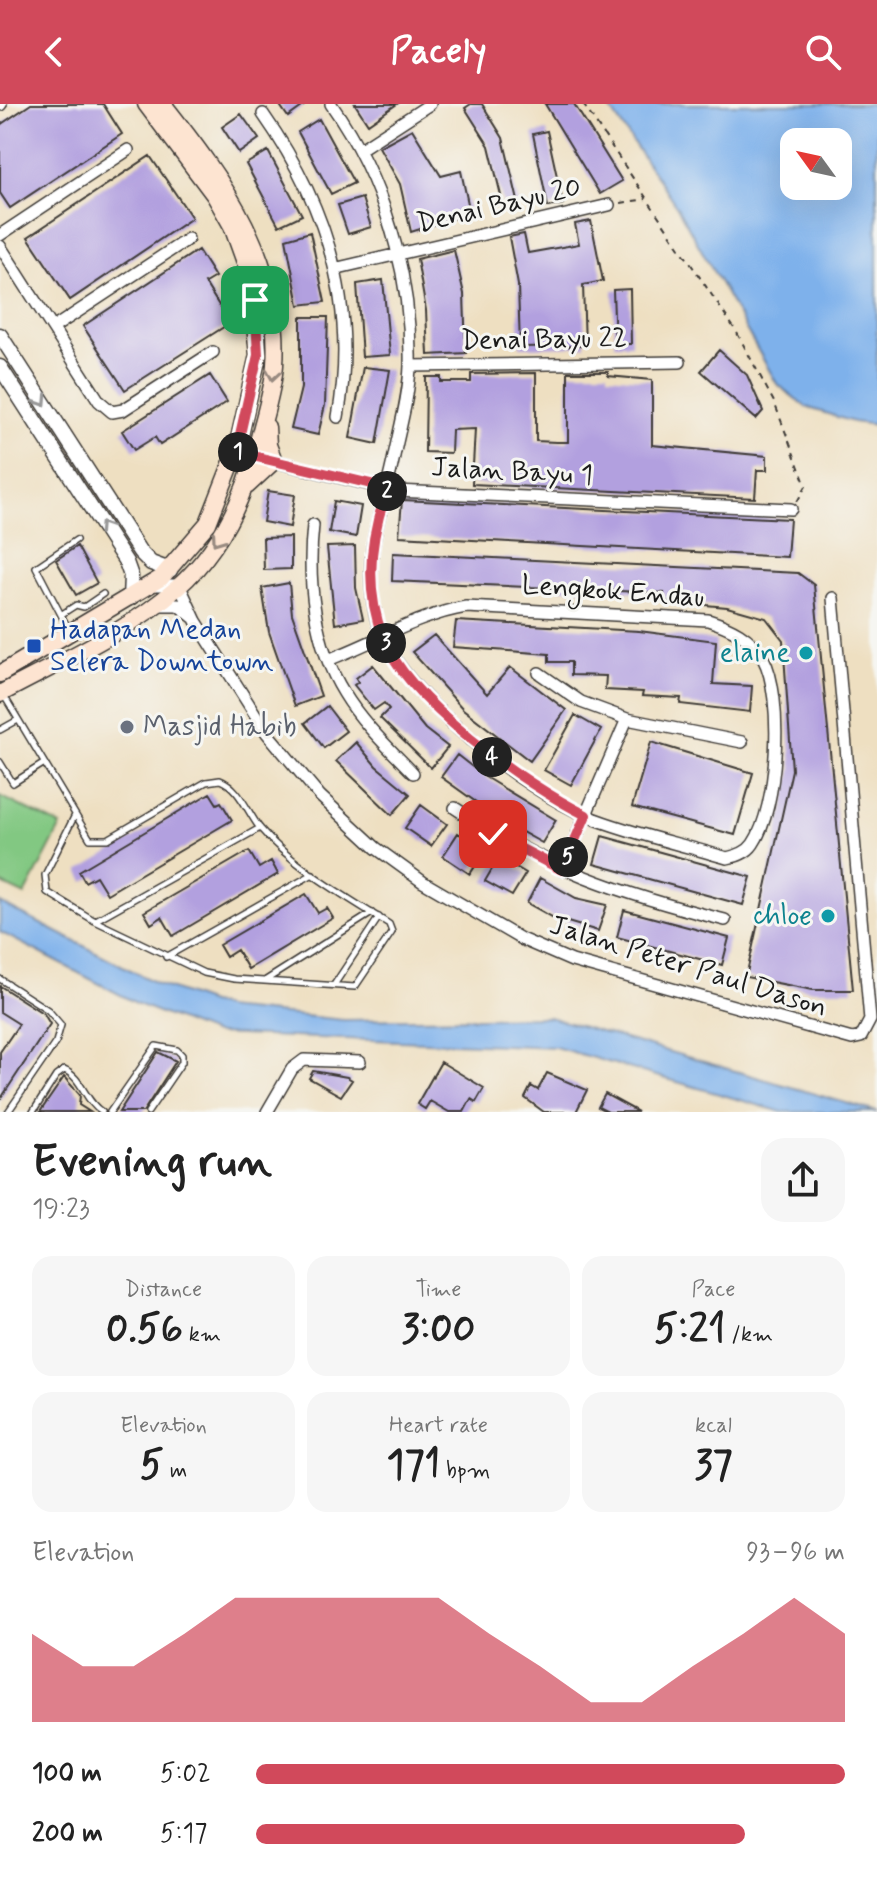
<!DOCTYPE html>
<html lang="en">
<head>
<meta charset="utf-8">
<style>
  body { margin:0; font-family:Mynerve,sans-serif; background:#f6f6f6; color:#222; height:100vh; display:flex; flex-direction:column; font-size:30px; white-space:nowrap }
  * { box-sizing:border-box; margin:0 }
  p { font-size:26px; color:#767676 }
  .icon { flex:none; width:44px; height:44px; fill:none; stroke:currentColor; stroke-width:2; stroke-linecap:round; stroke-linejoin:round }
  .map { position:relative; height:1008px; overflow:hidden }
  .panel { display:flex; flex-direction:column; background:#fff; flex:1 }
  .panel>* { flex:none }
  .needle { width:52px; rotate:303deg }
  .controls { position:absolute; left:780px; top:24px; display:grid; gap:16px }
  .controls a { display:grid; place-items:center; width:72px; height:72px; border-radius:16px; background:#fff; box-shadow:0 8px 32px #0002; font-size:40px }
  .pin { position:absolute; display:grid; place-items:center; width:68px; height:68px; color:#fff; margin:-34px; border-radius:16px; box-shadow:0 4px 12px #0006 }
  .km { position:absolute; width:40px; height:40px; margin:-20px; border-radius:50%; background:#222; color:#fff; font-size:22px; line-height:40px; text-align:center }
  .round { display:grid; place-items:center; flex:none; width:84px; height:84px; border-radius:24px; background:#f6f6f6 }
  .headline { display:flex; align-items:center; justify-content:space-between; height:136px; padding:0 32px }
  h1 { font-size:44px; font-weight:700; line-height:60px }
  .figures { display:grid; grid-template-columns:repeat(3,1fr); gap:12px; height:136px; padding:8px 32px }
  .figures div { display:grid; align-content:center; border-radius:20px; background:#f6f6f6; text-align:center }
  .figures b { font-size:40px; font-weight:700 }
  .figures small { font-size:22px; font-weight:400 }
  .figures p { font-size:22px }
  .chart { height:224px; padding:16px 32px }
  .chart p { display:flex; justify-content:space-between }
  .chart svg { width:100%; height:144px; margin-top:8px; fill:#d1495b; opacity:.7 }
  ul { padding:0 32px; list-style:none; font-size:26px }
  li { display:grid; grid-template-columns:128px 96px 1fr; align-items:center; height:60px }
  li i { height:20px; border-radius:10px; background:#d1495b }
  header { display:flex; justify-content:space-between; align-items:center; height:104px; padding:0 32px; background:#d1495b; color:#fff; font-size:36px; font-weight:700 }
  .map>svg:first-child { display:block }
</style>
</head>
<body>
<header><svg class="icon" aria-label="back" viewBox="0 0 24 24"><path d="M15 5l-7 7 7 7"/></svg>Pacely<svg class="icon" aria-label="search" viewBox="0 0 24 24"><circle cx="10" cy="10" r="6"/><path d="M15 15l6 6"/></svg></header>
<div class="map">
<svg width="877" height="1008" viewBox="0 0 877 1008">
  <rect width="100%" height="100%" fill="#f6f6f2"/>
  <filter id="ink" filterUnits="userSpaceOnUse"><feTurbulence type="fractalNoise" baseFrequency=".0125" numOctaves="2"/><feDisplacementMap in="SourceGraphic" scale="16" xChannelSelector="R" yChannelSelector="G"/><feConvolveMatrix kernelMatrix="1 2 1 2 8 2 1 2 1" color-interpolation-filters="sRGB"/></filter>
  <filter id="wash" filterUnits="userSpaceOnUse"><feTurbulence type="fractalNoise" baseFrequency=".006" numOctaves="4" result="noise"/><feDisplacementMap in="SourceGraphic" scale="32" xChannelSelector="R" yChannelSelector="G"/><feGaussianBlur stdDeviation="1.8" result="paint"/><feColorMatrix in="noise" values="0 0 0 0 0 0 0 0 0 0 0 0 0 0 0 0 0 1.4 0 .05"/><feComposite in="paint" operator="in"/></filter>
  <g filter="url(#wash)">
    <rect width="100%" height="100%" fill="#eedfc1"/>
    <path fill="#82c882" stroke="#4f724f" stroke-width="2" d="M0,692L61,722L25,791L0,779Z"/>
    <path fill="#7eb1eb" stroke="#4d6684" stroke-width="2" fill-rule="evenodd" d="M607,0H877V321L853,318L806,303L777,280L677,103ZM838,38V82H794V38Z
      M0,799L158,880L224,904L344,916L549,913L877,1008H782L555,943L214,930L138,900L0,828Z"/>
    <g id="blocks">
      <path fill="#b2a0df" d="M31,0H103L122,30L10,104L0,89V21Z
        M279,0H306L288,13Z
        M355,0H397L368,20Z
        M471,0H482L503,34L519,101L504,104L489,42L465,4Z
        M545,0H574L622,77L600,90Z
        M241,10L259,35L239,49L222,23Z
        M319,15L354,79L331,90L298,28Z
        M412,25L441,72L461,67L470,109L411,128L400,80L379,43Z
        M547,27L563,100L548,103L533,30Z
        M268,47L302,111L279,122L246,60Z
        M150,52L192,114L70,196L28,133Z
        M362,94L371,123L348,130L338,101Z
        M591,117L603,177L583,181L585,242L520,243L518,181L509,133L524,130L528,149L579,140L575,120Z
        M310,128L325,198L299,201L286,135Z
        M198,146L215,173L205,179L230,219L125,286L83,222Z
        M454,146L464,190L466,249L428,251L426,206L417,155Z
        M383,176L390,251L362,253L357,180Z
        M630,185L631,240H615L613,186Z
        M301,213H328L325,301L318,331L291,325L301,284Z
        M719,246L747,271L763,307L756,315L701,267Z
        M363,263L390,266L377,340L350,334Z
        M568,268H608V272L652,276V341L767,352V366H757L755,394L472,380L475,325L452,326L451,349L425,348L426,273H441V278H471V270L536,269V337L556,338H568Z
        M210,271L227,298L160,341L155,333L134,346L122,327Z
        M268,387L295,391L290,423L263,418Z
        M402,396L790,415L787,453L399,432Z
        M334,397L361,402L356,433L329,428Z
        M291,433V465L264,466L263,434Z
        M77,442L97,479L76,491L56,456Z
        M355,442L356,484L363,515L335,520L327,443Z
        M393,449L798,469L814,481L853,886H813L746,873L792,666L783,536L766,514L727,503L663,497L664,489L392,477Z
        M289,479L292,510L321,592L295,602L269,528L262,484Z
        M456,517L639,527L716,537L713,580L752,582L750,608L680,600L681,594L642,592L643,588L605,586L606,572L571,571V558H549V550L453,543Z
        M434,531L487,590L510,563L566,606L530,657L463,605L412,548Z
        M373,561L425,625L448,643L431,664L380,614L389,605L384,599L374,606L354,581L358,578L356,574Z
        M327,602L346,627L324,644L305,619Z
        M575,611L601,626L571,681L544,666Z
        M356,638L376,662L410,690L392,711L336,657Z
        M651,638L753,669L735,731L632,703Z
        M457,651L485,673L556,716L542,739L515,724L519,717L508,711L504,718L441,673Z
        M210,689L217,700L221,698L232,716L107,790L96,772L85,778L79,767Z
        M421,701L447,720L431,742L405,724Z
        M458,729L485,747L470,770L443,752Z
        M602,732L751,773L743,801L594,760Z
        M249,747L259,764L271,757L278,770L173,832L162,813L151,820L144,808Z
        M499,753L526,769L512,792L485,777Z
        M540,774L576,794L607,801L598,827L554,814L527,799Z
        M306,790L318,809L327,804L333,814L248,865L237,846L226,853L219,841Z
        M624,806L729,834L722,861L617,833Z
        M0,882L44,910L50,920L0,996V948L19,920L0,908Z
        M158,948L176,957L143,1008H119Z
        M441,958L484,984L476,998L471,995L464,1008H449L430,997L425,1005L417,1000Z
        M313,967L347,973L352,976L341,992L309,974Z
        M547,969L587,986L576,1008H544L525,994L531,982L538,986Z
        M64,973L80,991L79,1001L90,1008H40Z
        M605,990L638,1008H608L598,1003Z"/>
    </g>
  </g>
  <g filter="url(#ink)">
    <use href="#blocks" fill-opacity="0" stroke="#3c3935" stroke-width="2"/>
    <g fill="none" stroke-linecap="round" stroke-linejoin="round">
      <g stroke="#3c3935" stroke-width="8">
        <path id="service" d="M62,510L76,501L84,503L103,490
          M69,526L36,463L76,436
          M3,590L90,735H108L206,678L220,676C239,683 247,707 259,723C293,763 345,792 389,820L392,828L355,883L234,875L204,869L95,817L47,788L45,771L75,711
          M0,626L18,616
          M0,658L13,679L43,660
          M96,816L260,724
          M166,853L313,770
          M0,875L48,906L61,921L56,938L8,1008
          M266,876L372,809
          M334,881L379,813
          M33,1008L56,972L64,966C82,973 85,998 102,1008
          M110,1008L156,942L177,946L182,951V958L148,1008"/>
      </g>
      <g stroke="#3c3935" stroke-width="14">
        <path id="minor" d="M0,1L1,0
          M263,10C327,101 358,201 338,313
          M359,46L430,0
          M0,131L128,46
          M0,142L99,297L112,308L123,306L213,248
          M338,164L609,101
          M53,224L188,135
          M410,262L680,258
          M236,348L396,387L791,405
          M313,421C307,476 314,541 344,589C362,619 389,644 413,669
          M153,481H174L182,487L196,517L267,629L320,692L376,744L423,778L521,835L572,857L852,935L861,933L870,916L833,494
          M155,501H178L193,513
          M330,555C373,539 421,510 466,503L708,516C730,523 751,533 763,554C784,592 778,704 753,740C747,749 737,752 727,754C681,740 632,730 587,712C524,686 413,598 384,536C376,519 372,495 371,476C369,433 386,394 394,352C400,323 409,292 410,262C412,171 384,75 331,0
          M539,569L581,598L627,615L742,638
          M455,704C542,763 624,791 725,816
          M562,766L627,615
          M267,1008L292,965L304,956L360,958"/>
      </g>
      <g stroke="#3c3935" stroke-width="17">
        <path id="tertiary" d="M0,231L140,448L151,459L170,466
          M0,263L126,458L131,472L130,494"/>
      </g>
      <g stroke="#3c3935" stroke-width="19">
        <path id="secondary" d="M247,382L274,357L268,341L267,323
          M0,570L161,474L208,419L236,348L258,251L250,172L232,122L215,92L146,0
          M0,590C59,558 126,529 177,484C220,446 245,393 258,338C264,313 273,286 275,261C282,157 224,77 163,0"/>
      </g>
      <path stroke="#3c3935" stroke-width="2" stroke-dasharray="6 6" stroke-linecap="butt" d="M583,0L736,227L774,298L806,382L797,398
        M621,99L646,95"/>
      <use href="#service" stroke="#fff" stroke-width="5"/>
      <use href="#minor" stroke="#fff" stroke-width="11"/>
      <use href="#tertiary" stroke="#fff" stroke-width="14"/>
      <use href="#secondary" stroke="#fde4d1" stroke-width="16"/>
    </g>
    <defs><path id="oneway-chevron" d="M-2-3.5L2.5 0L-2 3.5" fill="none" stroke-width="1.6" stroke-linecap="round" stroke-linejoin="round" transform="scale(2)"/></defs>
    <g stroke="#988a80">
      <use href="#oneway-chevron" transform="translate(273 271) rotate(99)"/>
      <use href="#oneway-chevron" transform="translate(217 436) rotate(125)"/>
    </g>
    <g stroke="#999">
      <use href="#oneway-chevron" transform="translate(42 297) rotate(57)"/>
      <use href="#oneway-chevron" transform="translate(104 423) rotate(-123)"/>
    </g>
  </g>
  <g fill="none" stroke-linecap="round" stroke-linejoin="round" filter="url(#ink)">
    <g stroke="#fff" stroke-width="16">
      <path id="route" d="M255,196L258,251L236,348L388,384C370,432 364,484 383,533C407,597 525,681 586,711L562,766L493,730"/>
    </g>
    <use href="#route" stroke="#d1495b" stroke-width="10"/>
  </g>
  <rect fill="#1a4fb4" stroke="#f6f6f2" stroke-width="3" x="26" y="534" width="16" height="16" rx="4"/>
  <g fill="#0f9aa8" stroke="#f6f6f2" stroke-width="3">
    <circle cx="806" cy="549" r="8"/>
    <circle cx="828" cy="812" r="8"/>
  </g>
  <circle fill="#6b7280" stroke="#f6f6f2" stroke-width="3" cx="127" cy="623" r="8"/>
  <g text-anchor="middle" dominant-baseline="central" stroke-width="6" stroke-linejoin="round" paint-order="stroke">
    <g font-size="28" fill="#1c1c1c" stroke="#f6f6f2">
      <text transform="translate(499 102) rotate(-13)">Denai Bayu 20</text>
      <text transform="translate(544 236) rotate(-1)">Denai Bayu 22</text>
      <text transform="translate(512 368) rotate(3)">Jalan Bayu 1</text>
      <text transform="translate(613 488) rotate(4)">Lengkok Endau</text>
      <text transform="translate(688 863) rotate(17)">Jalan Peter Paul Dason</text>
    </g>
    <g font-size="28" fill="#164399" stroke="#f6f6f2" text-anchor="start">
      <text x="50" y="526">Hadapan Medan<tspan x="50" dy="32">Selera Downtown</tspan></text>
    </g>
    <g font-size="28" fill="#0d838f" stroke="#f6f6f2" text-anchor="end">
      <text x="790" y="549">elaine</text>
      <text x="812" y="812">chloe</text>
    </g>
    <g font-size="28" fill="#5b616d" stroke="#f6f6f2" text-anchor="start">
      <text x="143" y="623">Masjid Habib</text>
    </g>
  </g>
</svg>
<div class="controls">
<a><svg class="needle" viewBox="-14 -14 28 28"><path d="M0-13l5 13h-10z" fill="#e53935"/><path d="M0 13l5-13h-10z" fill="#767676"/></svg></a>
</div>
<div class="pin" style="left:255px;top:196px;background:#1e9e55"><svg class="icon" aria-label="arrive" viewBox="0 0 24 24"><path d="M6 21V4h12l-3 4 3 4H6"/></svg></div>
<div class="pin" style="left:493px;top:730px;background:#d93025"><svg class="icon" aria-label="check" viewBox="0 0 24 24"><path d="M5 12l5 5 9-10"/></svg></div>
<b class="km" style="left:238px;top:348px">1</b>
<b class="km" style="left:387px;top:387px">2</b>
<b class="km" style="left:386px;top:539px">3</b>
<b class="km" style="left:492px;top:653px">4</b>
<b class="km" style="left:568px;top:753px">5</b>
</div>
<section class="panel">
<div class="headline"><div><h1>Evening run</h1><p>19:23</p></div><a class="round"><svg class="icon" aria-label="share" viewBox="0 0 24 24"><path d="M12 15V3M7 8l5-5 5 5M5 13v7h14v-7"/></svg></a></div>
<div class="figures">
<div><p>Distance</p><b>0.56<small> km</small></b></div>
<div><p>Time</p><b>3:00</b></div>
<div><p>Pace</p><b>5:21<small> /km</small></b></div>
</div>
<div class="figures">
<div><p>Elevation</p><b>5<small> m</small></b></div>
<div><p>Heart rate</p><b>171<small> bpm</small></b></div>
<div><p>kcal</p><b>37</b></div>
</div>
<div class="chart"><p><span>Elevation</span>93–96 m</p>
<svg viewBox="0 0 160 44" preserveAspectRatio="none"><path d="M0 44V17L10 27L20 27L30 17L40 6L50 6L60 6L70 6L80 6L90 17L100 27L110 38L120 38L130 27L140 17L150 6L160 17V44z"/></svg>
</div>
<ul>
<li><b>100 m</b>5:02<i style="width:100%"></i></li>
<li><b>200 m</b>5:17<i style="width:83%"></i></li>
</ul>
</section>
</body>
</html>
